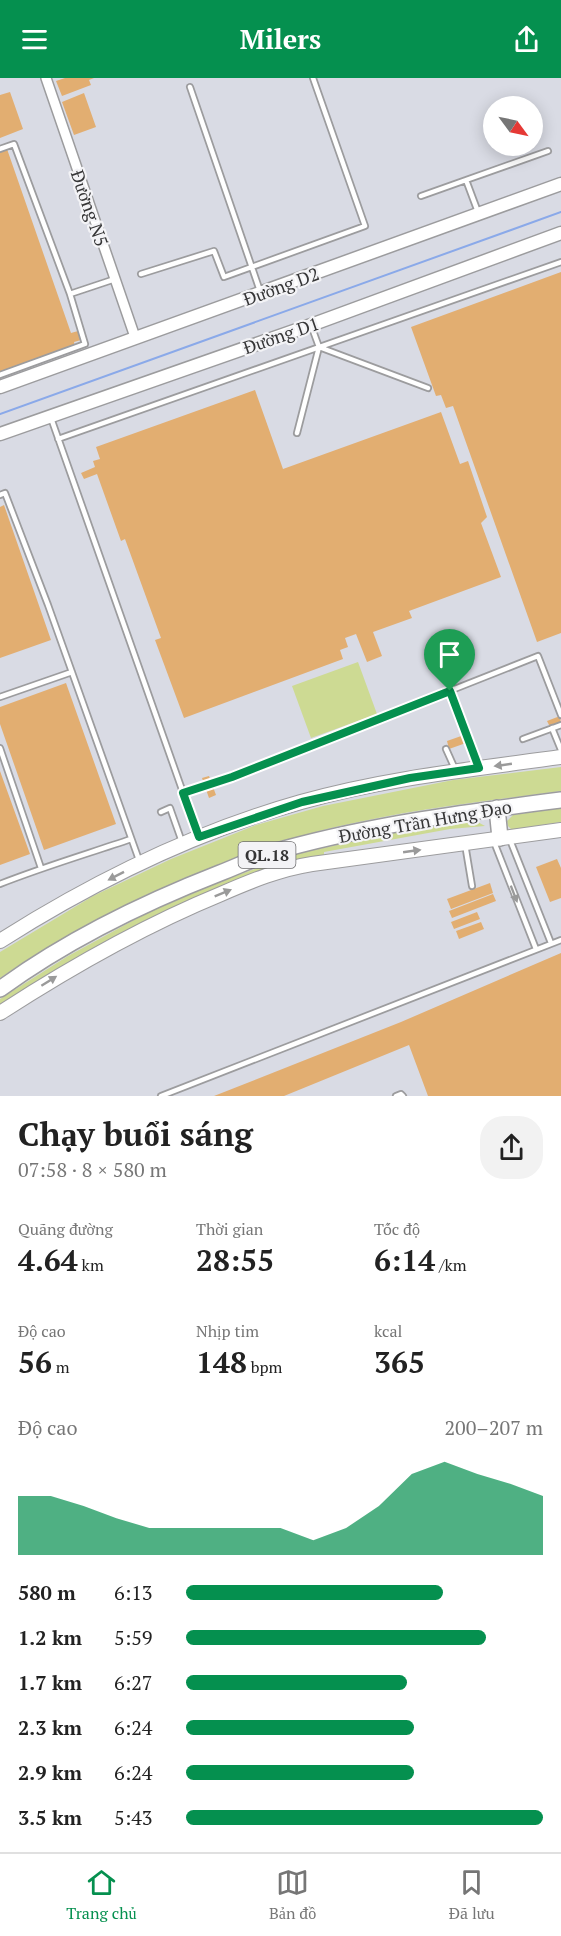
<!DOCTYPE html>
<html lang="vi">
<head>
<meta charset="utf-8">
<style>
  body { margin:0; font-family:"PT Serif",serif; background:#f2f2f2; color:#222; height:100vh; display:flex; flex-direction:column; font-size:22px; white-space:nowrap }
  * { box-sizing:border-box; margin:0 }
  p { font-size:20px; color:#767676 }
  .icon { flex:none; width:33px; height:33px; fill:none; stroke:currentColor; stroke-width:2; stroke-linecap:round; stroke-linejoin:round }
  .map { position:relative; height:1018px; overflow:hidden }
  .side { display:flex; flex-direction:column; background:#fff; flex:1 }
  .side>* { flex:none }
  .needle { width:39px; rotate:123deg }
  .tools { position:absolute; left:483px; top:18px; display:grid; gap:12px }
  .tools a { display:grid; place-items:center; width:60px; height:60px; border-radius:50%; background:#fff; box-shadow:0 3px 15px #0003; font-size:30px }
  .pin { position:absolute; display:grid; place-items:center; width:51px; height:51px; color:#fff; margin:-62px -26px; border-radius:50% 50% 50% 0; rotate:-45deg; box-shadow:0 0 6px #0007 }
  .pin .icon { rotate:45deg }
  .round { display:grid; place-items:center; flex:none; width:63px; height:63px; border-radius:24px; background:#f2f2f2 }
  .head { display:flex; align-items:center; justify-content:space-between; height:102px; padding:0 18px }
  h1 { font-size:33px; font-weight:700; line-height:45px }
  .metrics { display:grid; grid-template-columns:repeat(3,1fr); gap:9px; height:102px; padding:6px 18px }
  .metrics div { display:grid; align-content:center }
  .metrics b { font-size:30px; font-weight:700 }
  .metrics small { font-size:16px; font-weight:400 }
  .metrics p { font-size:16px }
  .chart { height:168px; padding:12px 18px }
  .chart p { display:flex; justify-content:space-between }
  .chart svg { width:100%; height:108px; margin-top:6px; fill:#05904f; opacity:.7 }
  ul { padding:0 18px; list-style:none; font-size:20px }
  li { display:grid; grid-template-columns:96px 72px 1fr; align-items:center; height:45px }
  li i { height:15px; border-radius:8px; background:#05904f }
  header { display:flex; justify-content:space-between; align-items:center; height:78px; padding:0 18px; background:#05904f; color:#fff; font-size:27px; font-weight:700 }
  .tab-bar { display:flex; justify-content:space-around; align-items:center; height:84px; border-top:2px solid #e0e0e0; background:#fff; font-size:16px; color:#767676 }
  .tab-bar a { display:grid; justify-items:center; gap:3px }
  .tab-bar .selected { color:#05904f }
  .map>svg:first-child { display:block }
</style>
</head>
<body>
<header><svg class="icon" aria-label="menu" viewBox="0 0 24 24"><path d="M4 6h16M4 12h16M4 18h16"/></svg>Milers<svg class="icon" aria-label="share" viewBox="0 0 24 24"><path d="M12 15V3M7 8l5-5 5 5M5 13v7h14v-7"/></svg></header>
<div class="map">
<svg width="561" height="1018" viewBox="0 0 561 1018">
  <rect width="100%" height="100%" fill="#e6e6e8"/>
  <path fill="#d9dbe4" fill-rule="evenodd" d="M0,0H561V1018H0ZM494,28H532V68H494Z"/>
  <path fill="#cdda93" d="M358,584L377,636L311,660L292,608Z
    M561,689V713C487,723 412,731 340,748C303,756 267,769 231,782C149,812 72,851 0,900V874L93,818L171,781L256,747L323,728L453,702Z
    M561,730V744L516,751H511L508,748L507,743L513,737Z
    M474,742L485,748L450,751L324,774V777C296,779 270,791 245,800C157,832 77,876 0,928V921L68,878L145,836L219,804L296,776L387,756Z"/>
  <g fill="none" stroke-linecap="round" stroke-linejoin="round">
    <path stroke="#8aa9e9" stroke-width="2" d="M0,336L561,134"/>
  </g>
  <path fill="#e2ae71" d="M65,0H94L89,2L91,7L62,18L56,3Z
    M10,14L23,51L0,60V17Z
    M84,15L96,49L74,57L62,24Z
    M7,71L71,255L78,253L81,262L74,264L75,269L0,296V74Z
    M561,194V555L537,564L453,328L446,330L441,317L436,318L411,249Z
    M255,312L283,391L441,334L460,386L468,383L487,439L481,445L501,499L409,533L412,540L373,554L382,578L367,584L356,556L345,560L348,569L340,572L343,581L184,640L155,562L161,560L125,461L121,463L97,396L84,401L81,395L95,389L93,383L100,381L96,369Z
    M4,427L51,562L0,580V429Z
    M66,605L116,746L44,772L0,646V629Z
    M560,638L561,647L551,651L547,643Z
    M464,657L466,665L449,671L447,663Z
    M0,693L30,776L0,787Z
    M209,698L216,717L209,720L202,700Z
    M557,781L561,790V820L550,824L536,789Z
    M490,805L493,815L451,831L447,821Z
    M493,816L496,823L452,840L449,833Z
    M477,834L480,841L454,851L451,844Z
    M481,844L484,851L459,861L456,853Z
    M561,875V1018H428L409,967L284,1018H214L401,944Z"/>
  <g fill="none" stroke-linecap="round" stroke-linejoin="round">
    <g stroke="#9c9c9e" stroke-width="8">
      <path id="service" d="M190,9L260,213
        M0,71L14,66L70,216L85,266L0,297
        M421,118L466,102
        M478,134L466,102L548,73
        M141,196L214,173L224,199L365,148L313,0
        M70,216L115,201
        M319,269L428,310
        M51,340L198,757
        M297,355L319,269L311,247
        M58,361L561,184
        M0,417L5,415L48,527L139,782
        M450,613L477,687
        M0,619L72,594
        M552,650L561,672
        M523,661L561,647
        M0,670L41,790
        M446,671L455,691
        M183,715L232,699L538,578L561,637
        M161,734L170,730L182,764
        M510,762L551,865
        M494,764L536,871
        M465,766L472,808
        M0,806C43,789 87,776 131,761
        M161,1018L561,862
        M396,1018L401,1016L403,1018"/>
    </g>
    <g stroke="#9c9c9e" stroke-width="12">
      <path id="minor" d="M46,0L135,259"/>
    </g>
    <g stroke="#9c9c9e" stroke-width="15">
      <path id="tertiary" d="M0,309L561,106
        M0,356L311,247L561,155"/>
    </g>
    <g stroke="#9c9c9e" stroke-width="16">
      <path id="secondary" d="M0,863C93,804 195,754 301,724C386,700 474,691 561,679
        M0,935C71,889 143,848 221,816C251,803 280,791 312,786L561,752"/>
    </g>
    <g stroke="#9c9c9e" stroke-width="18">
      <path id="trunk" d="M497,730L500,760
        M0,911C67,862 143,825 220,795C241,787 262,776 284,771C375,746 468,734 561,722"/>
    </g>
    <use href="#service" stroke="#fff" stroke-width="4.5"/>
    <use href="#minor" stroke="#fff" stroke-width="9"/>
    <use href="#tertiary" stroke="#fff" stroke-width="12"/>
    <use href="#secondary" stroke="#fff" stroke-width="14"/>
    <use href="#trunk" stroke="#fff" stroke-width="15"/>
  </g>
  <defs><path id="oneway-solid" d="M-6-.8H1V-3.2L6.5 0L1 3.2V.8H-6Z" transform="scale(1.5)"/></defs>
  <g fill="#9a9a9a">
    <use href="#oneway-solid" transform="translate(503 687) rotate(172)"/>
    <use href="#oneway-solid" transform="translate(412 773) rotate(-8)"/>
    <use href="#oneway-solid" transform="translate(116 798) rotate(153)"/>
    <use href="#oneway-solid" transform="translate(223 815) rotate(-22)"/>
    <use href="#oneway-solid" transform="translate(514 816) rotate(69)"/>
    <use href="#oneway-solid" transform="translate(49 903) rotate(-32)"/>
  </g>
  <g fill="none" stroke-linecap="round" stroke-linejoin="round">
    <g stroke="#fff" stroke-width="12">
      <path id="route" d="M450,613L479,690L410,700L302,724L199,759L183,715L232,699Z"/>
    </g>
    <use href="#route" stroke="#05904f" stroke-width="8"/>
  </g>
  <g text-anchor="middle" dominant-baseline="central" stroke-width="4.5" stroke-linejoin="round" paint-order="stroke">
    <rect fill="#f3f3f6" stroke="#6e6e70" stroke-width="1.5" x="238.5" y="764" width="57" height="26" rx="4.5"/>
    <g font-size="16" font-weight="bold" fill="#353536">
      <text x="267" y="777">QL.18</text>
    </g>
    <g font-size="18" fill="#353536" stroke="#f3f3f6">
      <text transform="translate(90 130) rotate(71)">Đường N5</text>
      <text transform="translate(281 208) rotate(-20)">Đường D2</text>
      <text transform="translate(281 257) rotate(-19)">Đường D1</text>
      <text transform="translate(425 743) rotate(-10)">Đường Trần Hưng Đạo</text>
    </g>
  </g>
</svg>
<div class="tools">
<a><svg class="needle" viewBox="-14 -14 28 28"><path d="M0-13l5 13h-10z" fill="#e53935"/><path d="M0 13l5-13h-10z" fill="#767676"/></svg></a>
</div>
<div class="pin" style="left:450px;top:613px;background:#1e9e55"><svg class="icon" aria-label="arrive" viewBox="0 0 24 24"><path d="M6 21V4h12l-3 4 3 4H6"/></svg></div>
</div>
<section class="side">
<div class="head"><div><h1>Chạy buổi sáng</h1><p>07:58 · 8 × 580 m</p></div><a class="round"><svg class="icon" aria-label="share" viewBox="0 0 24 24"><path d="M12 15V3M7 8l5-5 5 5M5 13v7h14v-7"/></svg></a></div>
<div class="metrics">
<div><p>Quãng đường</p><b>4.64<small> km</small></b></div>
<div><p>Thời gian</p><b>28:55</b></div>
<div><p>Tốc độ</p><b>6:14<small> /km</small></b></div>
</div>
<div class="metrics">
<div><p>Độ cao</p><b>56<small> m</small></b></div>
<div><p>Nhịp tim</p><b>148<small> bpm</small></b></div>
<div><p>kcal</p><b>365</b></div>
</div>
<div class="chart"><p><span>Độ cao</span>200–207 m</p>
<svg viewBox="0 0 160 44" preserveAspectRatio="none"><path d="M0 44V20L10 20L20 24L30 29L40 33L50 33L60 33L70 33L80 33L90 38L100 33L110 24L120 11L130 6L140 11L150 15L160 20V44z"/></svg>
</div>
<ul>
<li><b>580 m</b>6:13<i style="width:72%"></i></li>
<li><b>1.2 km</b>5:59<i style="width:84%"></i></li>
<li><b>1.7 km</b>6:27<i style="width:62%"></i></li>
<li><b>2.3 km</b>6:24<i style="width:64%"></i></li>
<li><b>2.9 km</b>6:24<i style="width:64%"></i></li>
<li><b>3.5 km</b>5:43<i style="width:100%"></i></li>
</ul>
</section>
<nav class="tab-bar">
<a class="selected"><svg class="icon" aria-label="home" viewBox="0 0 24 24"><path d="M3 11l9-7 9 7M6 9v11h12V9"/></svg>Trang chủ</a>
<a><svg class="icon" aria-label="map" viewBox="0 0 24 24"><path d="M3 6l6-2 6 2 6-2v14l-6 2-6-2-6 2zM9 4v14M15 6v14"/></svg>Bản đồ</a>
<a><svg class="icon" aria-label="saved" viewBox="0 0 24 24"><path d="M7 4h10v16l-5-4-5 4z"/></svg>Đã lưu</a>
</nav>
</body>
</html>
